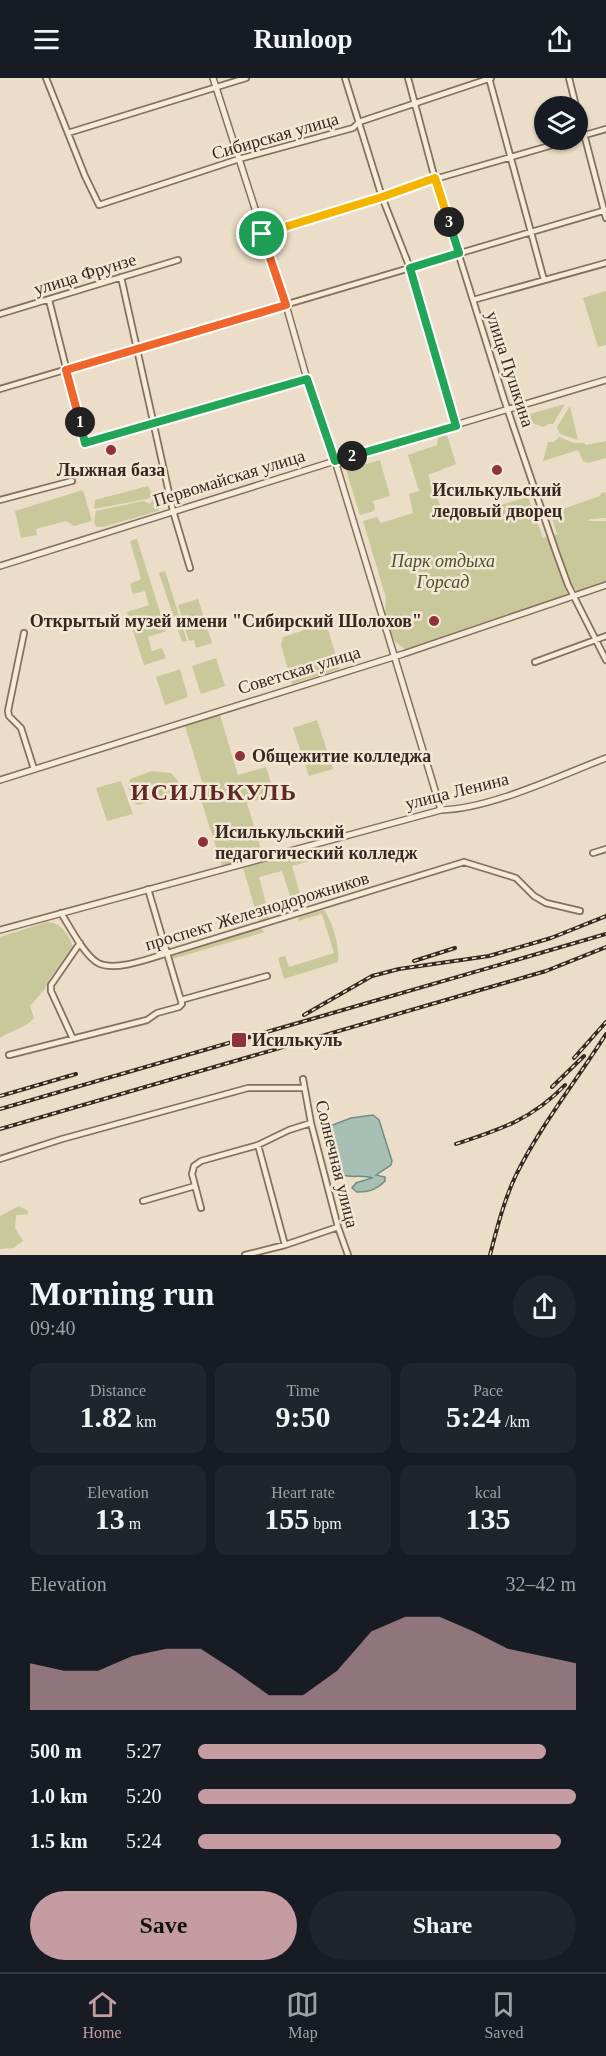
<!DOCTYPE html>
<html lang="en">
<head>
<meta charset="utf-8">
<style>
  body { margin:0; font-family:Georgia,serif; background:#20242c; color:#f1f3f6; height:100vh; display:flex; flex-direction:column; font-size:22px; white-space:nowrap }
  * { box-sizing:border-box; margin:0 }
  p { font-size:20px; color:#9ea1a6 }
  .icon { flex:none; width:33px; height:33px; fill:none; stroke:currentColor; stroke-width:2; stroke-linecap:round; stroke-linejoin:round }
  .map { position:relative; height:1177px; overflow:hidden }
  .panel { display:flex; flex-direction:column; background:#171b24; flex:1 }
  .panel>* { flex:none }
  .buttons { position:absolute; left:534px; top:18px; display:grid; gap:12px }
  .buttons a { display:grid; place-items:center; width:54px; height:54px; border-radius:50%; background:#171b24; box-shadow:0 2px 4px #0004; font-size:30px }
  .pin { position:absolute; display:grid; place-items:center; width:51px; height:51px; color:#fff; margin:-26px; border:3px solid #fff; border-radius:50%; box-shadow:0 2px 6px #0007 }
  .km { position:absolute; width:30px; height:30px; margin:-15px; border-radius:50%; background:#222; color:#fff; font-size:16px; line-height:30px; text-align:center }
  .round { display:grid; place-items:center; flex:none; width:63px; height:63px; border-radius:32px; background:#20242c }
  .headline { display:flex; align-items:center; justify-content:space-between; height:102px; padding:0 30px }
  h1 { font-size:33px; font-weight:700; line-height:45px }
  .metrics { display:grid; grid-template-columns:repeat(3,1fr); gap:9px; height:102px; padding:6px 30px }
  .metrics div { display:grid; align-content:center; border-radius:12px; background:#20242c; text-align:center }
  .metrics b { font-size:30px; font-weight:700 }
  .metrics small { font-size:16px; font-weight:400 }
  .metrics p { font-size:16px }
  .chart { height:168px; padding:12px 30px }
  .chart p { display:flex; justify-content:space-between }
  .chart svg { width:100%; height:108px; margin-top:6px; fill:#c59ca2; opacity:.7 }
  .cta { display:flex; gap:12px; margin-top:auto; padding:12px 30px }
  .cta a { flex:1; height:69px; border-radius:36px; background:#c59ca2; color:#111; font-size:24px; font-weight:700; line-height:69px; text-align:center }
  .cta a+a { background:#20242c; color:#f1f3f6 }
  ul { padding:0 30px; list-style:none; font-size:20px }
  li { display:grid; grid-template-columns:96px 72px 1fr; align-items:center; height:45px }
  li i { height:15px; border-radius:8px; background:#c59ca2 }
  header { display:flex; justify-content:space-between; align-items:center; height:78px; padding:0 30px; background:#171b24; font-size:27px; font-weight:700 }
  .dock { display:flex; justify-content:space-around; align-items:center; height:84px; border-top:2px solid #363941; background:#171b24; font-size:16px; color:#9ea1a6 }
  .dock a { display:grid; justify-items:center; gap:3px }
  .dock .active { color:#c59ca2 }
  .map>svg:first-child { display:block }
</style>
</head>
<body>
<header><svg class="icon" aria-label="menu" viewBox="0 0 24 24"><path d="M4 6h16M4 12h16M4 18h16"/></svg>Runloop<svg class="icon" aria-label="share" viewBox="0 0 24 24"><path d="M12 15V3M7 8l5-5 5 5M5 13v7h14v-7"/></svg></header>
<div class="map">
<svg width="606" height="1177" viewBox="0 0 606 1177">
  <rect width="100%" height="100%" fill="#ebddc7"/>
  <path fill="#c8c89b" d="M606,213V267L598,269L583,220Z
    M565,326L553,346H549L543,349L524,342L523,338Z
    M570,328L578,362L560,356L557,349Z
    M447,357L456,386L428,397L442,432L476,434L528,419L543,460L548,459L567,516L565,518L405,571L396,564L392,558L385,537L386,520L363,443L377,439L381,445L413,435L409,416L419,413L408,377L437,367L438,359Z
    M559,359L574,365H584L586,367L606,363V380L588,385L583,383L578,372L543,383L548,364H554Z
    M380,382L390,418L373,423L375,430L374,433L360,437L346,392Z
    M148,408L153,418L147,421L94,431L95,422Z
    M83,412L92,443L74,448L66,443L36,451L37,457L21,460L15,433Z
    M606,414V440L590,441L588,443H606V503L580,513H577L569,503L554,457L557,456L552,440L556,438L555,435L557,433L600,418L601,415Z
    M160,420L161,428L158,433L103,449H96L94,444L96,433L143,423L150,426L153,421Z
    M137,461L166,553L148,559L152,573L162,570L166,580L144,587L127,534L149,527L145,513L133,516L130,506L141,501L130,463Z
    M165,493L187,563L182,564L159,495Z
    M198,521L212,565L196,570L194,562L189,563L178,527Z
    M326,545L340,591L292,606L281,567L283,559Z
    M216,580L225,608L201,616L192,588Z
    M180,591L188,619L165,627L156,599Z
    M220,637L238,697L266,689L275,717L247,725L263,778L222,788L198,713L204,710L185,648Z
    M317,642L333,691L309,698L293,650Z
    M152,693L171,695L183,709L184,714L169,716L139,727L132,724L128,707L130,701Z
    M121,703L133,736L107,743L96,710Z
    M305,773L309,783L292,788L302,823L321,818V822L294,830L282,793L259,799L270,841L259,844L243,790Z
    M320,832L325,833C333,846 340,869 338,884L284,901L278,880L285,878L289,889L334,875L322,836L298,843L299,838Z
    M47,844C62,845 67,855 73,868L50,900L45,911L30,928L34,940C27,949 10,953 0,960V859Z
    M260,850L265,854L172,881L173,875Z
    M19,1128L28,1133V1136L16,1137L15,1150L23,1163L13,1170L0,1171V1138Z"/>
  <path fill="#a8bfb6" stroke="#6f8d82" stroke-width="1.5" d="M373,1037L379,1042L392,1083L391,1087L376,1097L385,1099V1103C376,1112 369,1114 357,1114L352,1110L356,1105L372,1100C363,1096 351,1101 339,1096C332,1079 328,1066 330,1048L351,1040Z"/>
  <g fill="none" stroke-linecap="round" stroke-linejoin="round">
    <g stroke="#856f5d" stroke-width="8">
      <path id="minor" d="M46,0L85,98L99,127L239,81L353,50L359,44L491,0
        M345,0L382,119L410,190L456,348
        M408,0L435,101L504,321L556,474L568,507L606,582
        M489,0L544,202
        M569,0L576,28
        M578,33L606,140
        M68,55L246,0
        M578,59L606,51
        M262,156L435,101L570,62
        M121,199L173,433L190,490
        M49,222L85,365L307,301
        M473,222L606,185
        M0,236L178,182
        M0,311L606,132
        M0,422L72,403
        M24,555L8,633L9,638L21,650L34,691
        M535,584L606,558
        M593,775L606,771
        M61,835C70,849 84,877 98,885C115,894 151,880 168,875L464,784L516,800L534,818L546,825L580,833
        M181,922L267,898
        M73,961L51,913V907L80,865
        M9,977L147,942L157,935L179,929L182,926L148,811
        M303,1001L311,1045L338,1149L348,1177
        M258,1067L285,1167
        M0,1081L62,1061L248,1010H304
        M143,1123L195,1108
        M201,1130L192,1096L194,1088L201,1083L258,1067L289,1052L311,1045
        M245,1177L285,1167L338,1149"/>
    </g>
    <g stroke="#856f5d" stroke-width="8">
      <path id="tertiary" d="M213,0L286,227L307,301L333,376L441,732
        M0,488L335,383L606,302
        M0,702L403,576L606,507
        M0,852L441,732C490,731 559,698 606,680"/>
    </g>
    <use href="#minor" stroke="#f6ebd9" stroke-width="4.5"/>
    <use href="#tertiary" stroke="#f6ebd9" stroke-width="5"/>
    <g stroke="#372920" stroke-width="4">
      <path id="rail" d="M414,883L455,870
        M304,937L372,898L399,891L489,878L551,860L606,838
        M574,980L606,944
        M552,1009L584,978
        M0,1018L76,996
        M0,1031L606,856
        M0,1051L546,893L606,869
        M456,1066C499,1052 533,1041 565,1007
        M490,1177C497,1150 504,1122 516,1097C541,1047 576,1003 606,956"/>
    </g>
    <use href="#rail" stroke="#f3e8d6" stroke-width="1.5" stroke-dasharray="4.5" stroke-linecap="butt"/>
  </g>
  <g fill="none" stroke-linecap="round" stroke-linejoin="round">
    <g stroke="#fff" stroke-width="12">
      <path id="split-1" d="M80,344L66,292L286,227L262,156"/>
    </g>
    <g stroke="#fff" stroke-width="12">
      <path id="split-2" d="M80,344L85,365L307,301L335,383L352,378"/>
    </g>
    <g stroke="#fff" stroke-width="12">
      <path id="split-3" d="M352,378L456,348L410,190L459,175L449,144"/>
    </g>
    <g stroke="#fff" stroke-width="12">
      <path id="split-4" d="M262,156L382,119L435,100L449,144"/>
    </g>
    <use href="#split-1" stroke="#f0652b" stroke-width="8"/>
    <use href="#split-2" stroke="#22a559" stroke-width="8"/>
    <use href="#split-3" stroke="#22a559" stroke-width="8"/>
    <use href="#split-4" stroke="#f5b400" stroke-width="8"/>
  </g>
  <g fill="#90323c" stroke="#f3e8d6" stroke-width="2">
    <circle cx="111" cy="372" r="6"/>
    <circle cx="497" cy="392" r="6"/>
    <circle cx="434" cy="543" r="6"/>
    <circle cx="240" cy="678" r="6"/>
    <circle cx="203" cy="764" r="6"/>
    <rect x="231" y="954" width="16" height="16" rx="3"/>
  </g>
  <g text-anchor="middle" dominant-baseline="central" stroke-width="5" stroke-linejoin="round" paint-order="stroke">
    <g font-size="18" fill="#372920" stroke="#f3e8d6">
      <text transform="translate(275 58) rotate(-16)">Сибирская улица</text>
      <text transform="translate(85 196) rotate(-17)">улица Фрунзе</text>
      <text transform="translate(510 291) rotate(72)">улица Пушкина</text>
      <text transform="translate(229 400) rotate(-17)">Первомайская улица</text>
      <text transform="translate(299 592) rotate(-17)">Советская улица</text>
      <text transform="translate(457 713) rotate(-14)">улица Ленина</text>
      <text transform="translate(257 833) rotate(-17)">проспект Железнодорожников</text>
      <text transform="translate(337 1086) rotate(76)">Солнечная улица</text>
    </g>
    <g font-size="18" font-weight="bold" fill="#372920" stroke="#f3e8d6" text-anchor="start">
      <text x="111" y="392" text-anchor="middle">Лыжная база</text>
      <text x="497" y="412" text-anchor="middle">Исилькульский<tspan x="497" dy="21">ледовый дворец</tspan></text>
      <text x="422" y="543" text-anchor="end">Открытый музей имени "Сибирский Шолохов"</text>
      <text x="252" y="678">Общежитие колледжа</text>
      <text x="215" y="754">Исилькульский<tspan x="215" dy="21">педагогический колледж</tspan></text>
      <text x="252" y="962">Исилькуль</text>
    </g>
    <g font-size="18" font-style="italic" fill="#4b5128" stroke="#f3e8d6">
      <text x="443" y="483">Парк отдыха<tspan x="443" dy="21">Горсад</tspan></text>
    </g>
    <g font-size="24" font-weight="bold" letter-spacing="1.5" fill="#602a23" stroke="#f3e8d6">
      <text x="214" y="714">ИСИЛЬКУЛЬ</text>
    </g>
  </g>
</svg>
<div class="buttons">
<a><svg class="icon" aria-label="layers" viewBox="0 0 24 24"><path d="M12 4l9 5-9 5-9-5zM3 14l9 5 9-5"/></svg></a>
</div>
<div class="pin" style="left:262px;top:156px;background:#1e9e55"><svg class="icon" aria-label="arrive" viewBox="0 0 24 24"><path d="M6 21V4h12l-3 4 3 4H6"/></svg></div>
<b class="km" style="left:80px;top:344px">1</b>
<b class="km" style="left:352px;top:378px">2</b>
<b class="km" style="left:449px;top:144px">3</b>
</div>
<section class="panel">
<div class="headline"><div><h1>Morning run</h1><p>09:40</p></div><a class="round"><svg class="icon" aria-label="share" viewBox="0 0 24 24"><path d="M12 15V3M7 8l5-5 5 5M5 13v7h14v-7"/></svg></a></div>
<div class="metrics">
<div><p>Distance</p><b>1.82<small> km</small></b></div>
<div><p>Time</p><b>9:50</b></div>
<div><p>Pace</p><b>5:24<small> /km</small></b></div>
</div>
<div class="metrics">
<div><p>Elevation</p><b>13<small> m</small></b></div>
<div><p>Heart rate</p><b>155<small> bpm</small></b></div>
<div><p>kcal</p><b>135</b></div>
</div>
<div class="chart"><p><span>Elevation</span>32–42 m</p>
<svg viewBox="0 0 160 44" preserveAspectRatio="none"><path d="M0 44V25L10 28L20 28L30 22L40 19L50 19L60 28L70 38L80 38L90 28L100 12L110 6L120 6L130 12L140 19L150 22L160 25V44z"/></svg>
</div>
<ul>
<li><b>500 m</b>5:27<i style="width:92%"></i></li>
<li><b>1.0 km</b>5:20<i style="width:100%"></i></li>
<li><b>1.5 km</b>5:24<i style="width:96%"></i></li>
</ul>
<div class="cta"><a>Save</a><a>Share</a></div>
</section>
<nav class="dock">
<a class="active"><svg class="icon" aria-label="home" viewBox="0 0 24 24"><path d="M3 11l9-7 9 7M6 9v11h12V9"/></svg>Home</a>
<a><svg class="icon" aria-label="map" viewBox="0 0 24 24"><path d="M3 6l6-2 6 2 6-2v14l-6 2-6-2-6 2zM9 4v14M15 6v14"/></svg>Map</a>
<a><svg class="icon" aria-label="saved" viewBox="0 0 24 24"><path d="M7 4h10v16l-5-4-5 4z"/></svg>Saved</a>
</nav>
</body>
</html>
